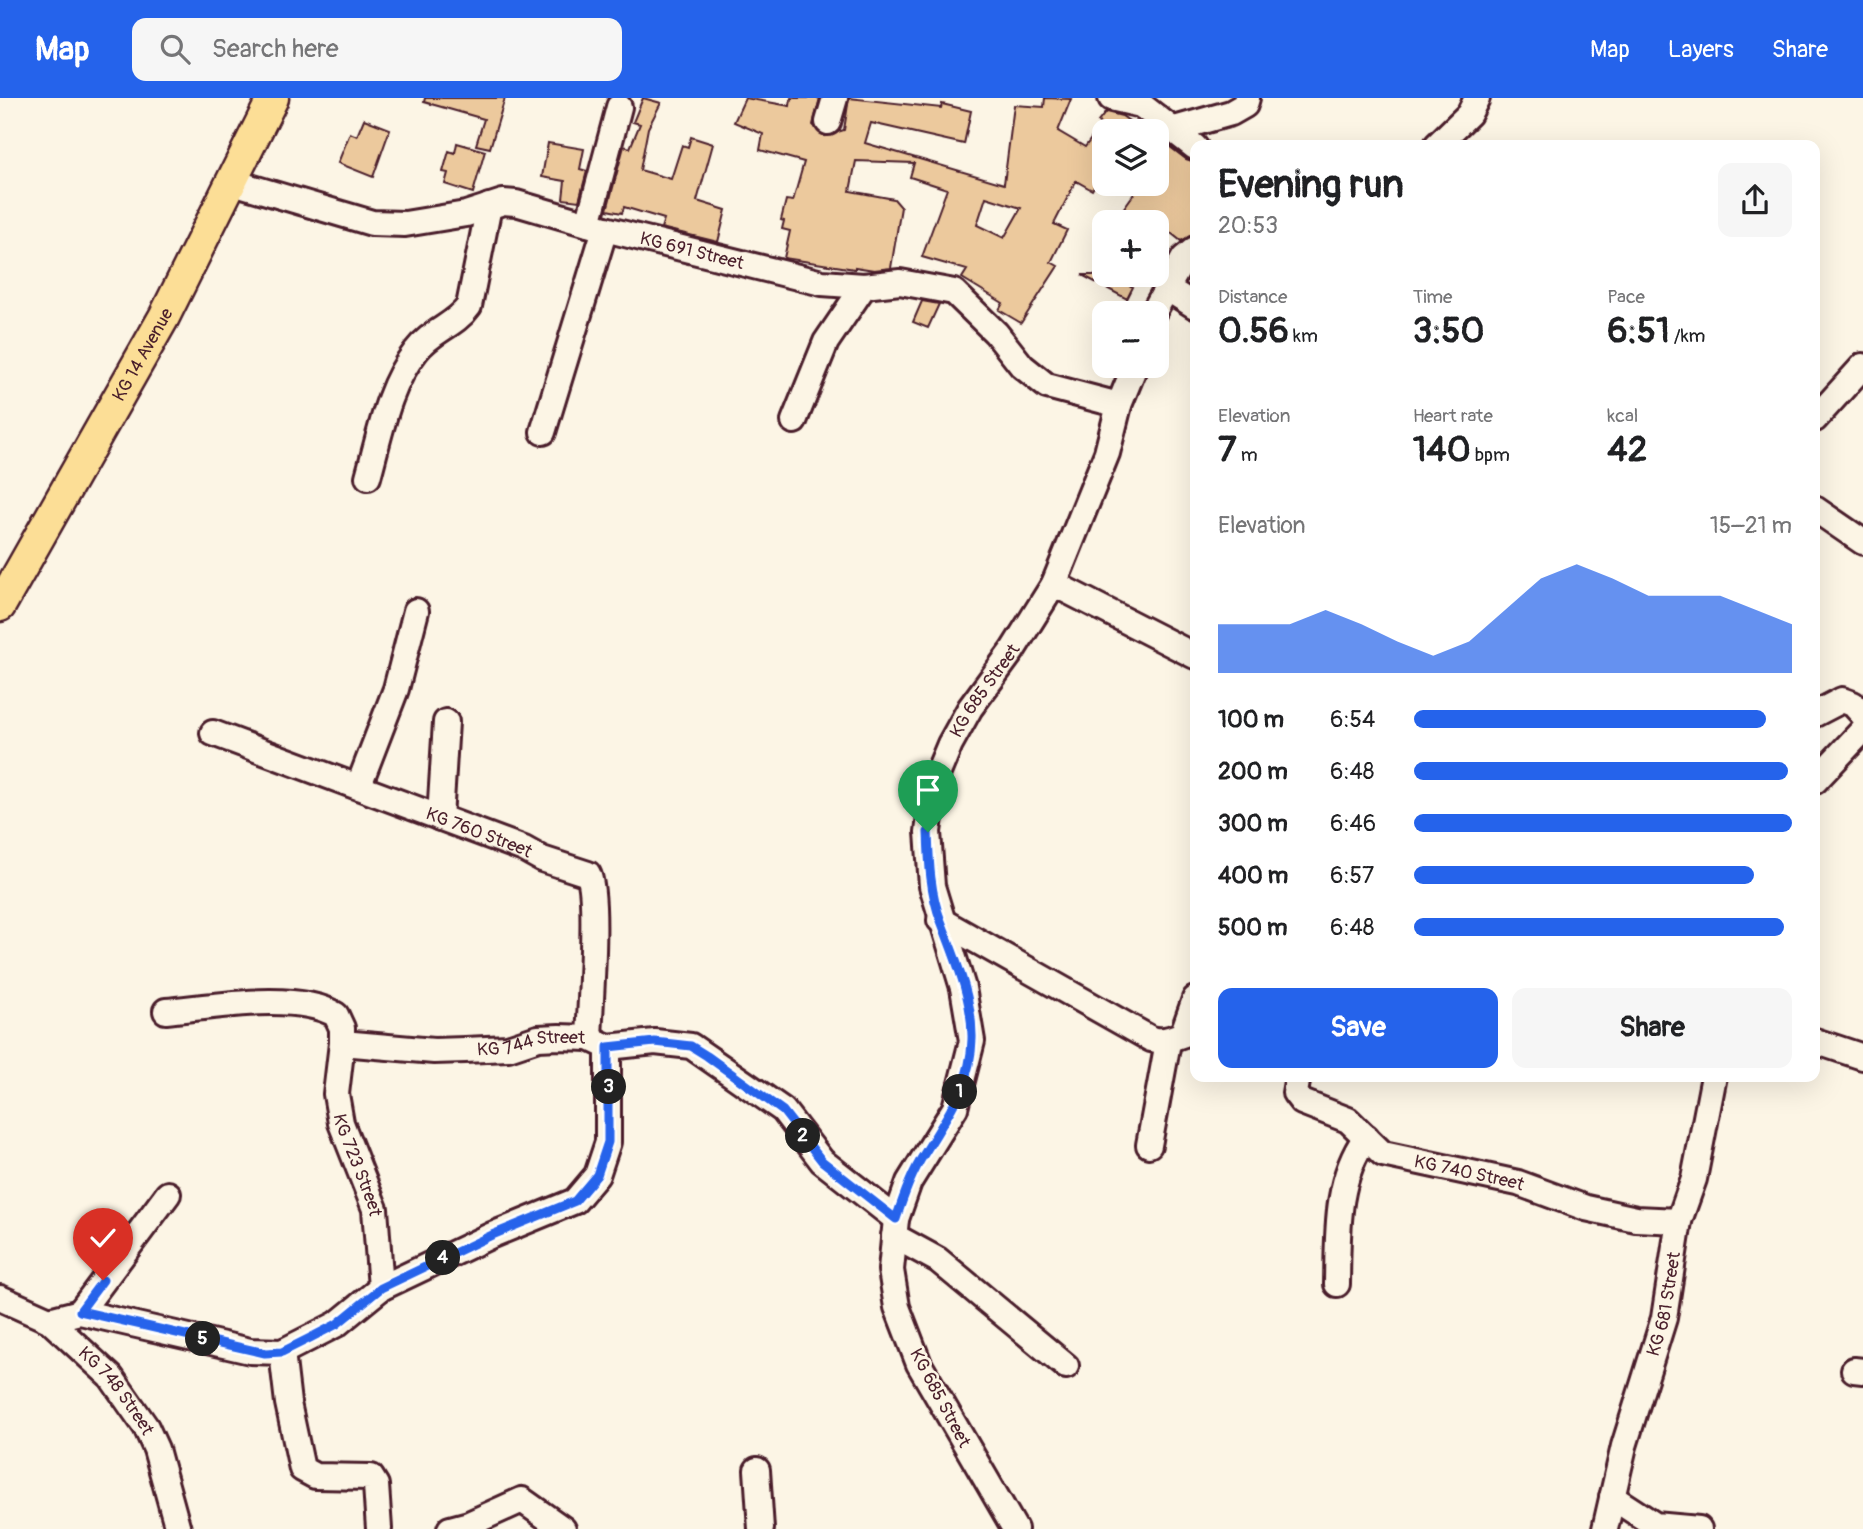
<!DOCTYPE html>
<html lang="en">
<head>
<meta charset="utf-8">
<style>
  body { margin:0; font-family:Pangolin,sans-serif; background:#f6f6f6; color:#202124; height:100vh; display:flex; flex-direction:column; font-size:26px; white-space:nowrap }
  * { box-sizing:border-box; margin:0 }
  p { font-size:23px; color:#757577 }
  .icon { flex:none; width:38px; height:38px; fill:none; stroke:currentColor; stroke-width:2; stroke-linecap:round; stroke-linejoin:round }
  .map { position:relative; flex:1; overflow:hidden }
  .panel { position:absolute; left:1190px; top:42px; width:630px; height:942px; display:flex; flex-direction:column; background:#fff; border-radius:14px; box-shadow:0 7px 28px #0002 }
  .panel>* { flex:none }
  .fabs { position:absolute; left:1092px; top:21px; display:grid; gap:14px }
  .fabs a { display:grid; place-items:center; width:77px; height:77px; border-radius:14px; background:#fff; box-shadow:0 7px 28px #0002; font-size:35px }
  .pin { position:absolute; display:grid; place-items:center; width:60px; height:60px; color:#fff; margin:-72px -30px; border-radius:50% 50% 50% 0; rotate:-45deg; box-shadow:0 0 7px #0007 }
  .pin .icon { rotate:45deg }
  .km { position:absolute; width:35px; height:35px; margin:-18px; border-radius:50%; background:#222; color:#fff; font-size:19px; line-height:35px; text-align:center }
  .round { display:grid; place-items:center; flex:none; width:74px; height:74px; border-radius:14px; background:#f6f6f6 }
  .head { display:flex; align-items:center; justify-content:space-between; height:119px; padding:0 28px }
  h1 { font-size:38px; font-weight:800; line-height:52px }
  .figures { display:grid; grid-template-columns:repeat(3,1fr); gap:10px; height:119px; padding:7px 28px }
  .figures div { display:grid; align-content:center }
  .figures b { font-size:35px; font-weight:800 }
  .figures small { font-size:19px; font-weight:400 }
  .figures p { font-size:19px }
  .chart { height:196px; padding:14px 28px }
  .chart p { display:flex; justify-content:space-between }
  .chart svg { width:100%; height:126px; margin-top:7px; fill:#2563eb; opacity:.7 }
  .primary-button { display:flex; gap:14px; margin-top:auto; padding:14px 28px }
  .primary-button a { flex:1; height:80px; border-radius:14px; background:#2563eb; color:#fff; font-size:28px; font-weight:800; line-height:80px; text-align:center }
  .primary-button a+a { background:#f6f6f6; color:#202124 }
  ul { padding:0 28px; list-style:none; font-size:23px }
  li { display:grid; grid-template-columns:112px 84px 1fr; align-items:center; height:52px }
  li i { height:18px; border-radius:9px; background:#2563eb }
  header { display:flex; align-items:center; gap:42px; box-sizing:border-box; height:98px; padding:0 35px; background:#2563eb; color:#fff }
  header strong { font-size:33px }
  nav { display:flex; gap:38px; margin-inline-start:auto; font-size:24px }
  .search { width:490px; height:63px; background:#f6f6f6; display:flex; align-items:center; gap:18px; box-sizing:border-box; padding:0 24px; border-radius:14px; color:#757577; font-size:26px }
  .map>svg:first-child { display:block }
</style>
</head>
<body>
<header>
<strong>Map</strong>
<div class="search"><svg class="icon" aria-label="search" viewBox="0 0 24 24"><circle cx="10" cy="10" r="6"/><path d="M15 15l6 6"/></svg>Search here</div>
<nav><a>Map</a><a>Layers</a><a>Share</a></nav>
</header>
<div class="map">
<svg width="1863" height="1431" viewBox="0 0 1863 1431">
  <rect width="100%" height="100%" fill="#fcf5e5"/>
  <filter id="ink" filterUnits="userSpaceOnUse"><feTurbulence type="fractalNoise" baseFrequency=".0143" numOctaves="2"/><feDisplacementMap in="SourceGraphic" scale="14" xChannelSelector="R" yChannelSelector="G"/><feConvolveMatrix kernelMatrix="1 2 1 2 8 2 1 2 1" color-interpolation-filters="sRGB"/></filter>
  <g filter="url(#ink)">
    <path fill="#ecc99d" stroke="#4a1f2b" stroke-width="2" fill-rule="evenodd" d="M425,0H505L490,50L476,47L484,21L424,4Z
      M643,0L661,5L648,30L640,72L671,81L682,47L688,49L691,39L713,46L697,103L726,112L718,144L661,130L664,121L624,109L622,115L607,112L624,48L630,50L640,26L633,24Z
      M745,0L790,8L791,0H820L813,27L825,38L844,32L849,0L941,10L942,6L971,13L964,46L871,25L865,45L1004,86L1014,7L1044,9L1045,0L1071,1L1058,33L1085,49L1101,27L1098,24L1106,14L1122,18L1143,33H1104V71L1092,92L1076,83L1054,126L1067,132L1051,164L1058,168L1021,225L999,212L1003,205L962,180L967,172L922,159L947,91L910,79L914,65L856,63L850,93L894,101L901,109L891,170L874,172L855,169V171L784,160L790,133L782,131L784,123L781,122L786,102L793,103L804,64L760,52L763,36L734,24ZM986,99L1021,110L1004,140L977,127Z
      M364,21L390,31L373,79L338,65L350,35L357,38Z
      M1157,39L1186,61L1195,64V136L1181,143L1157,124H1138L1123,111L1141,86H1157Z
      M457,45L485,53L473,95L445,86L448,75L443,74L449,53L455,55Z
      M548,45L584,51L580,71L587,73L579,103L563,101L565,83L542,79Z
      M1082,177H1132L1127,186L1133,189L1127,201Z
      M922,203L939,206L928,230L913,224Z"/>
    <g fill="none" stroke-linecap="round" stroke-linejoin="round">
      <g stroke="#4a1f2b" stroke-width="30">
        <g id="minor">
          <path d="M1111,0L1141,7L1195,49"/>
          <path d="M828,24L835,0"/>
          <path d="M1171,32L1231,15L1245,7L1247,0"/>
          <path d="M1437,47L1469,16L1477,0"/>
          <path id="s1" d="M233,84L372,125L405,126L466,116L503,104L516,105L605,131L822,185L864,188L900,184L954,194L996,235L1022,268L1047,288L1119,307"/>
          <path d="M588,126L619,9"/>
          <path d="M1165,189L1195,208"/>
          <path d="M1153,215L1184,160L1195,151"/>
          <path d="M1815,321L1863,268"/>
          <path d="M794,323L826,244L864,188"/>
          <path d="M543,334L605,131"/>
          <path d="M368,379C380,336 388,288 416,253C432,232 455,228 469,208L489,108"/>
          <path d="M1815,411L1863,444"/>
          <path d="M1054,486L1195,558"/>
          <path d="M1815,616L1842,602L1853,606L1863,617"/>
          <path id="s2" d="M213,635L524,751L542,761L588,776C599,795 590,912 589,940"/>
          <path d="M1815,683L1863,632"/>
          <path d="M359,687L396,591L416,513"/>
          <path d="M440,720L446,624"/>
          <path d="M940,822L1151,941C1169,946 1178,935 1195,934"/>
          <path id="s3" d="M166,913C211,909 297,893 336,917L342,930V945L434,953L465,952L508,950L538,940L559,939L589,940L608,949L655,944L691,948L783,1012L822,1063L896,1121"/>
          <path d="M1183,935L1195,901"/>
          <path d="M1815,943L1863,959"/>
          <path id="s4" d="M342,945L336,996L341,1025L375,1111L381,1190"/>
          <path id="s5" d="M1298,978L1295,995L1302,1004L1348,1022L1383,1056L1518,1085L1586,1110L1636,1121L1679,1123"/>
          <path d="M1149,1047L1168,944"/>
          <path d="M894,1138L938,1162L1066,1268"/>
          <path d="M1337,1186C1338,1136 1335,1082 1366,1039"/>
          <path id="s6" d="M0,1200L49,1222L111,1279L146,1329L156,1351L178,1431"/>
          <path d="M80,1214L168,1096"/>
          <path d="M49,1222L80,1214L250,1253L282,1254L337,1226L381,1190L492,1137L575,1103L597,1077L608,1044V949"/>
          <path d="M282,1254L288,1305L302,1371L315,1378L371,1379L376,1387L379,1431"/>
          <path d="M1854,1272L1863,1273"/>
          <path d="M757,1372L761,1431"/>
          <path d="M1612,1399L1655,1427L1699,1431"/>
          <path d="M450,1431L469,1426L522,1402L563,1431"/>
          <path id="s7" d="M1015,1431L919,1266L897,1209L891,1172L896,1121L909,1084L955,1010L972,943L963,890L932,788L928,734L935,682L950,646L970,610L1012,553L1054,486L1107,355L1119,307L1135,268"/>
          <path id="s8" d="M1605,1431L1624,1348L1664,1220L1679,1123L1694,1081L1714,978"/>
        </g>
      </g>
      <g stroke="#4a1f2b" stroke-width="35">
        <g id="major">
          <path id="s9" d="M0,508L164,219L273,0"/>
        </g>
      </g>
      <use href="#minor" stroke="#fcf5e5" stroke-width="24"/>
      <use href="#major" stroke="#fcde96" stroke-width="30"/>
    </g>
  </g>
  <g fill="none" stroke-linecap="round" stroke-linejoin="round" filter="url(#ink)">
    <g stroke="#fff" stroke-width="14">
      <path id="route" d="M103,1182L80,1213L265,1255L282,1254L310,1240L337,1226L381,1190L492,1137L575,1103L597,1077L608,1044V949L655,944L691,948L707,958L783,1013L822,1063L896,1121C904,1097 912,1074 926,1053C948,1016 971,987 972,941C973,901 955,860 941,823C930,795 929,763 928,734"/>
    </g>
    <use href="#route" stroke="#2563eb" stroke-width="9"/>
  </g>
  <g text-anchor="middle" dominant-baseline="central" stroke-width="5" stroke-linejoin="round" paint-order="stroke">
    <g font-size="18" fill="#4a1f2b" stroke="#fcf5e5">
      <text stroke="none"><textPath href="#s1" startOffset="474">KG 691 Street</textPath></text>
      <text stroke="none"><textPath href="#s9" startOffset="289">KG 14 Avenue</textPath></text>
      <text stroke="none"><textPath href="#s7" startOffset="906">KG 685 Street</textPath></text>
      <text stroke="none"><textPath href="#s2" startOffset="284">KG 760 Street</textPath></text>
      <text stroke="none"><textPath href="#s3" startOffset="392">KG 744 Street</textPath></text>
      <text stroke="none"><textPath href="#s4" startOffset="126">KG 723 Street</textPath></text>
      <text stroke="none"><textPath href="#s5" startOffset="215">KG 740 Street</textPath></text>
      <text stroke="none"><textPath href="#s8" startOffset="233">KG 681 Street</textPath></text>
      <text stroke="none"><textPath href="#s6" startOffset="152">KG 748 Street</textPath></text>
      <text transform="translate(940 1300) rotate(62)">KG 685 Street</text>
    </g>
  </g>
</svg>
<div class="fabs">
<a><svg class="icon" aria-label="layers" viewBox="0 0 24 24"><path d="M12 4l9 5-9 5-9-5zM3 14l9 5 9-5"/></svg></a>
<a>+</a>
<a>−</a>
</div>
<div class="pin" style="left:928px;top:734px;background:#1e9e55"><svg class="icon" aria-label="arrive" viewBox="0 0 24 24"><path d="M6 21V4h12l-3 4 3 4H6"/></svg></div>
<div class="pin" style="left:103px;top:1182px;background:#d93025"><svg class="icon" aria-label="check" viewBox="0 0 24 24"><path d="M5 12l5 5 9-10"/></svg></div>
<b class="km" style="left:960px;top:994px">1</b>
<b class="km" style="left:803px;top:1038px">2</b>
<b class="km" style="left:609px;top:989px">3</b>
<b class="km" style="left:443px;top:1160px">4</b>
<b class="km" style="left:203px;top:1241px">5</b>
<section class="panel">
<div class="head"><div><h1>Evening run</h1><p>20:53</p></div><a class="round"><svg class="icon" aria-label="share" viewBox="0 0 24 24"><path d="M12 15V3M7 8l5-5 5 5M5 13v7h14v-7"/></svg></a></div>
<div class="figures">
<div><p>Distance</p><b>0.56<small> km</small></b></div>
<div><p>Time</p><b>3:50</b></div>
<div><p>Pace</p><b>6:51<small> /km</small></b></div>
</div>
<div class="figures">
<div><p>Elevation</p><b>7<small> m</small></b></div>
<div><p>Heart rate</p><b>140<small> bpm</small></b></div>
<div><p>kcal</p><b>42</b></div>
</div>
<div class="chart"><p><span>Elevation</span>15–21 m</p>
<svg viewBox="0 0 160 44" preserveAspectRatio="none"><path d="M0 44V27L10 27L20 27L30 22L40 27L50 33L60 38L70 33L80 22L90 11L100 6L110 11L120 17L130 17L140 17L150 22L160 27V44z"/></svg>
</div>
<ul>
<li><b>100 m</b>6:54<i style="width:93%"></i></li>
<li><b>200 m</b>6:48<i style="width:99%"></i></li>
<li><b>300 m</b>6:46<i style="width:100%"></i></li>
<li><b>400 m</b>6:57<i style="width:90%"></i></li>
<li><b>500 m</b>6:48<i style="width:98%"></i></li>
</ul>
<div class="primary-button"><a>Save</a><a>Share</a></div>
</section>
</div>
</body>
</html>
